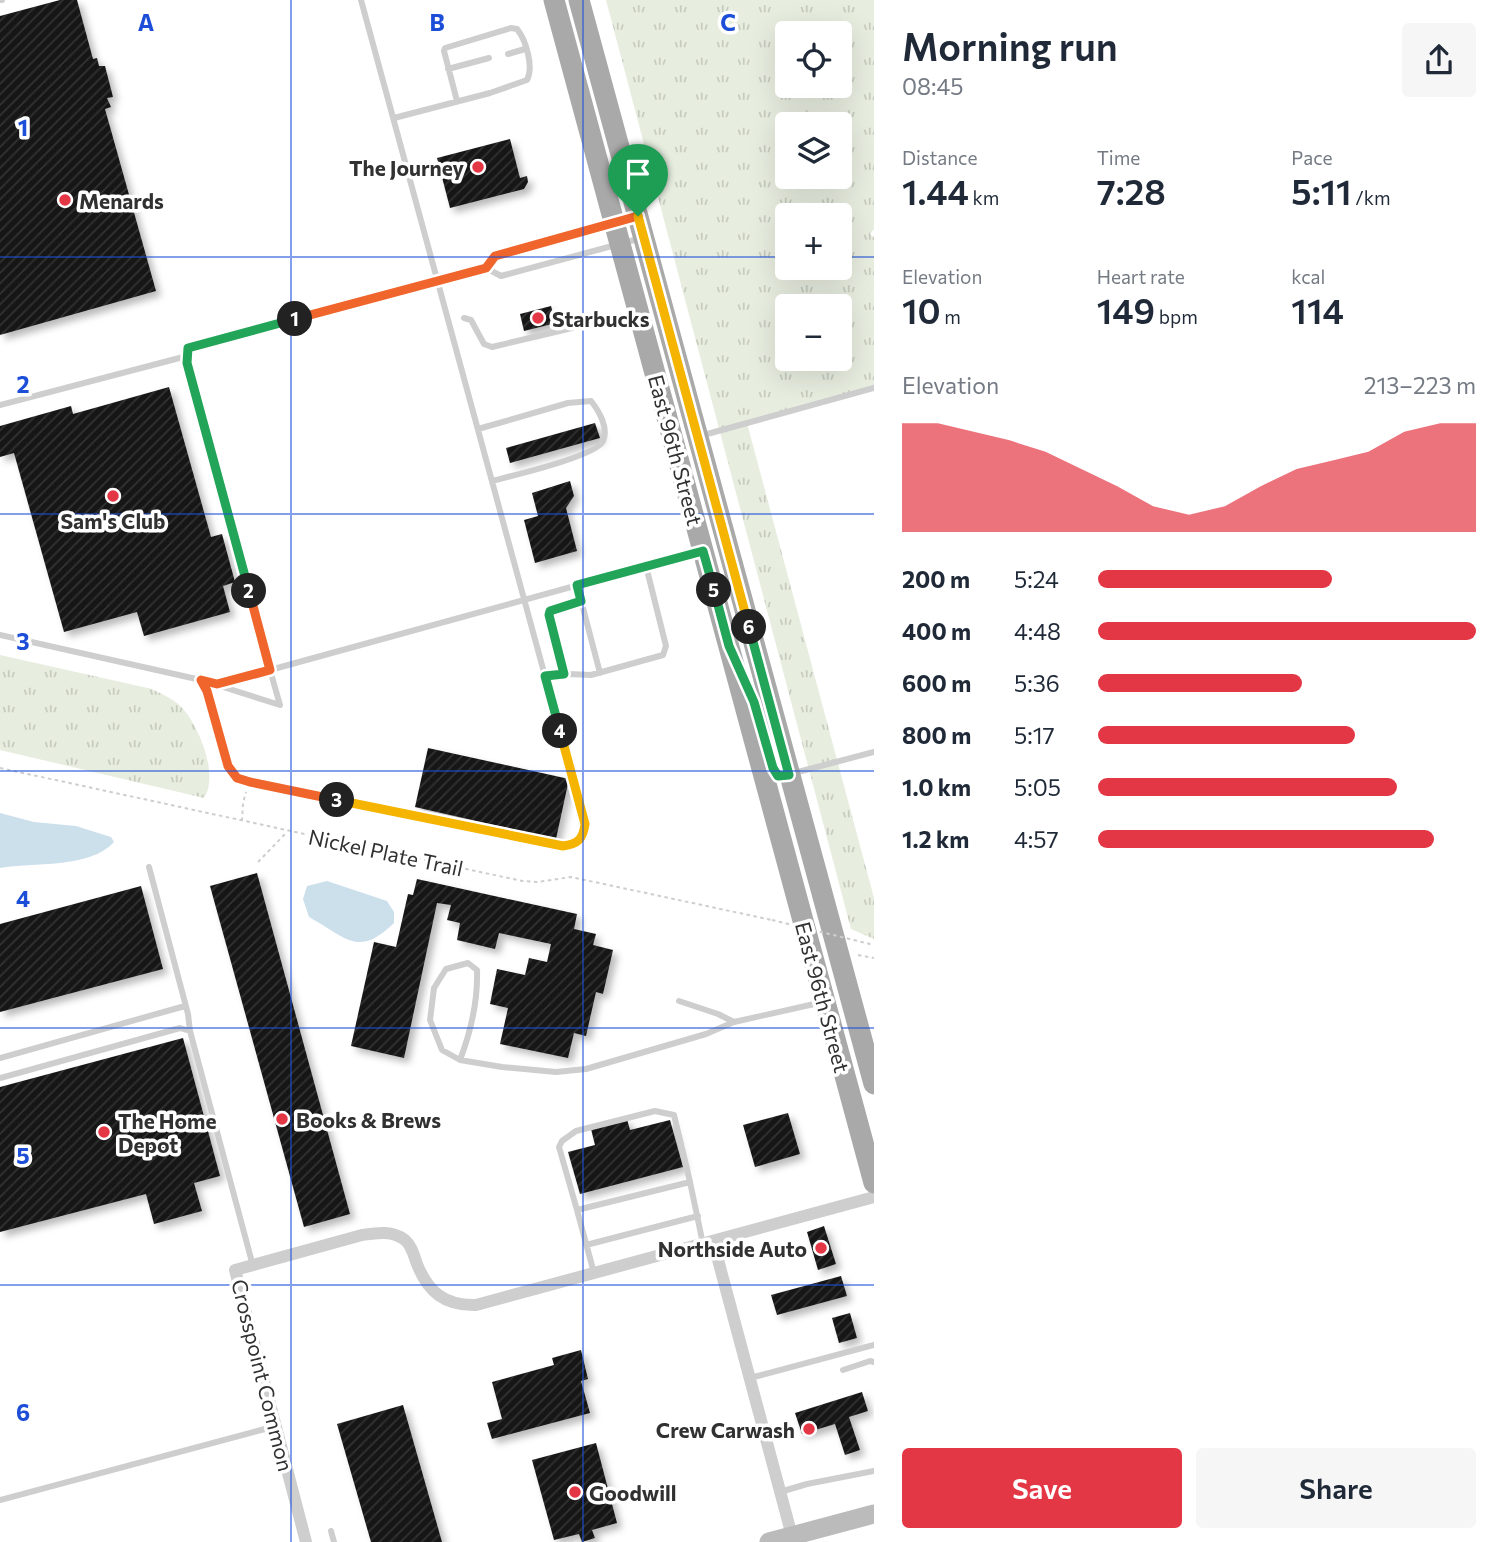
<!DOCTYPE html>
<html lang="en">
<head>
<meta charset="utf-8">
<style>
  body { margin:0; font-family:Commissioner,sans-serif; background:#f6f6f7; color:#1f2937; height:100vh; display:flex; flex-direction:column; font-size:26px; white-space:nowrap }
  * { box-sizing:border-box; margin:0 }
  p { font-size:23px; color:#747a83 }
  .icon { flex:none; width:38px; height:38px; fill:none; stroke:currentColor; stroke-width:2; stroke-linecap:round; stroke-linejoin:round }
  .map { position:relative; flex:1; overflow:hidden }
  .side { display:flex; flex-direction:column; background:#fff; width:630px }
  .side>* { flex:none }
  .tools { position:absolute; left:775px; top:21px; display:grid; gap:14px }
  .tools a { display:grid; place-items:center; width:77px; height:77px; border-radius:7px; background:#fff; box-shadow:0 7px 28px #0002; font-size:35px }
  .pin { position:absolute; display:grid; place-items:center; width:60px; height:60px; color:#fff; margin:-72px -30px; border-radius:50% 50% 50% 0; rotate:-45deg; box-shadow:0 0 7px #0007 }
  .pin .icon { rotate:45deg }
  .km { position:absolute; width:35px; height:35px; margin:-18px; border-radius:50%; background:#222; color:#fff; font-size:19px; line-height:35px; text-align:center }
  .round { display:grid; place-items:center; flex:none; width:74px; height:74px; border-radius:7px; background:#f6f6f7 }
  .summary { display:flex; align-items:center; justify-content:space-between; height:119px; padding:0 28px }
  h1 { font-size:38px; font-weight:600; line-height:52px }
  .figures { display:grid; grid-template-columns:repeat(3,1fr); gap:10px; height:119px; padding:7px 28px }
  .figures div { display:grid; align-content:center }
  .figures b { font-size:35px; font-weight:600 }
  .figures small { font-size:19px; font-weight:400 }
  .figures p { font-size:19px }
  .chart { height:196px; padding:14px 28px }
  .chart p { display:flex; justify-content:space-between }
  .chart svg { width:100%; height:126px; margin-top:7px; fill:#e43745; opacity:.7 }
  .primary-button { display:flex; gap:14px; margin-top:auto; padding:14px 28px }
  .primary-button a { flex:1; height:80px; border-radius:7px; background:#e43745; color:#fff; font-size:28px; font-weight:600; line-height:80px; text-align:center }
  .primary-button a+a { background:#f6f6f7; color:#1f2937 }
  ul { padding:0 28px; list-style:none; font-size:23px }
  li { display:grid; grid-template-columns:112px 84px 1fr; align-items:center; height:52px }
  li i { height:18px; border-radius:9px; background:#e43745 }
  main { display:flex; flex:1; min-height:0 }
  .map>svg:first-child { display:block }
</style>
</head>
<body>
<main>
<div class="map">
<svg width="874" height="1542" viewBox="0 0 874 1542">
  <defs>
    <pattern id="grass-tufts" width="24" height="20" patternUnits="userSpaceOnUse" patternTransform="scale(1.75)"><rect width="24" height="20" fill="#e7eddf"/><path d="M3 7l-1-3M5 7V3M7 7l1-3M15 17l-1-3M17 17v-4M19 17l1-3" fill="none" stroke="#c7ccc0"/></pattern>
    <pattern id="building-hatch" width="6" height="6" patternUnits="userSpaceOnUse" patternTransform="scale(1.75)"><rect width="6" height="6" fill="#181818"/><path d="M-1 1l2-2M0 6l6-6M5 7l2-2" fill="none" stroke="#313131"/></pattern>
    <filter id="shadow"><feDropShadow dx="5" dy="5" stdDeviation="3.5" flood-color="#0004"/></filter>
  </defs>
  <rect width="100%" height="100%" fill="#fff"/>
  <path fill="url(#grass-tufts)" fill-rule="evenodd" d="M606,0H874V229L870,234L874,237V388L747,423L874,898V939L851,929ZM788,33H840V86H788ZM788,124H840V177H788ZM788,215H840V268H788ZM788,306H840V359H788Z
    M0,655L152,689C164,695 176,700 184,710C200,729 219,776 204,798L0,750Z"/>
  <path fill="#cce0ec" d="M0,813L34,822L76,826L111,837L114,842C90,869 33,862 0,868Z
    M327,881L387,901L394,912V923C358,958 347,938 309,917L303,899L307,886Z"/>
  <path fill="url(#building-hatch)" filter="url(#shadow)" d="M60,0H77L93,59L97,58L99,66H105L113,97L107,98L111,107L105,109L156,291L0,335V16Z
    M510,139L520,178L527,176L528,182L524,189L450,208L437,158Z
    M551,306L556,323L524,331L520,314Z
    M169,387L211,537L222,534L235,582L223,586L230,612L144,636L137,612L64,632L14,453L0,457V426L71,406L73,414Z
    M595,423L600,438L510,463L506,448Z
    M570,481L574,496L566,508L577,551L535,563L524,520L538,516L532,493Z
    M428,748L569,779L556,839L415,807Z
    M257,873L350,1214L304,1227L210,886Z
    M417,879L577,914L574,929L596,934L593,945L613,950L603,994L596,992L586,1036L574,1033L568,1058L500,1044L508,1008L490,1004L497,969L525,975L529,958L547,962L551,944L499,933L495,949L457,940L460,923L447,920L451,905L437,903L404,1058L351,1046L374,942L396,947L408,894L413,895Z
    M141,886L163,969L0,1012V924Z
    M183,1038L220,1176L194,1183L202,1211L154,1224L146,1194L0,1232V1087Z
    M788,1113L800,1154L755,1167L743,1125Z
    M627,1119L630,1130L670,1120L683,1167L580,1194L568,1152L595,1145L591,1129Z
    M824,1226L836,1264L818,1270L807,1232Z
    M841,1276L847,1296L777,1315L771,1295Z
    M850,1313L857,1338L839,1343L832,1318Z
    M581,1350L588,1379L581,1381L590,1413L492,1439L487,1423L502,1419L492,1382L554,1365L552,1358Z
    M862,1392L868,1411L849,1417L860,1450L845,1455L835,1424L802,1434L795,1413Z
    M403,1405L442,1542H371L337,1424Z
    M596,1443L617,1523L592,1530L595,1538L582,1542L579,1534L554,1540L532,1460Z"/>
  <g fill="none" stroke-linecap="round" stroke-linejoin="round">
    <path stroke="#cecece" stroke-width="2" stroke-dasharray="3.5 3.5" stroke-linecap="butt" d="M0,768L522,881L537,882L571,877L772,920
      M242,821L243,803L246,792
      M258,862L287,832
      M858,955L874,958"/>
    <path stroke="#cecece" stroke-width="6" d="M0,0H2
      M508,54L525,49
      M448,69L489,58
      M394,118L490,93L527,80C534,67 526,40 517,29L511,28L445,48L444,51L457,101
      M635,217L495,256L486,268L188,348L187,363L270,670L698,552
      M486,268L501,276L638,239
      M464,318L471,320L484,344L492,347L572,328L578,319
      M0,405L187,356
      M478,429L568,403L591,401C599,411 609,428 603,441C597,456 511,476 492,481
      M700,436L874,388
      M577,585L600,673
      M0,635L201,680L207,691L228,766L237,778L249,782L563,846C592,842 584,822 579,801L361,0
      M564,674L549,615L550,611L581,601
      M545,676L568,674L591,675L663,655L666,646L646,566
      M201,680L280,705
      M217,684L270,670L280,705
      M794,773L874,752
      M149,867L188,1014L190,1031
      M679,1001L718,1014L734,1022L823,1002
      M0,1058L185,1006
      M460,1060C471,1031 478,1001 477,970L468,963L446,969L434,988L430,1020L442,1050L460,1060L502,1067L556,1072L586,1069L706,1034L734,1022
      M0,1078L180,1028L190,1031L253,1266
      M577,1210L559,1147L562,1141L576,1131L655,1111L674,1115L690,1182
      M586,1245L698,1216
      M594,1273L577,1210L690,1182L703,1244
      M843,1370L870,1361L874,1362
      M750,1378L874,1345
      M780,1492L807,1484L874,1471
      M0,1500L276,1426
      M331,1531L334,1542"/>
    <path stroke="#cecece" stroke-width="12" d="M713,1241L792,1536
      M306,1542L235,1270L362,1235C376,1233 392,1230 405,1240C412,1246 414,1256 417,1264C428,1292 445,1306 476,1305L874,1197"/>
    <path stroke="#bbb" stroke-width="19" d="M769,1542L874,1514"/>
    <path stroke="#a9a9a9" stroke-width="21" d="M554,0L874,1183
      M579,0L874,1084"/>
    <path stroke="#cecece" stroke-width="2" stroke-dasharray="3.5 3.5" stroke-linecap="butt" d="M772,920L874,945"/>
  </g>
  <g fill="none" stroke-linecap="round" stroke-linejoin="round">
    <g stroke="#fff" stroke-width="14">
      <path id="split-1" d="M295,319L486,268L495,256L638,216"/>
    </g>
    <g stroke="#fff" stroke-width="14">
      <path id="split-2" d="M249,591L187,363L188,348L295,319"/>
    </g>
    <g stroke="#fff" stroke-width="14">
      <path id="split-3" d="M249,591L270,670L217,684L201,680L207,691L228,766L237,778L250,782L337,800"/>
    </g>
    <g stroke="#fff" stroke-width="14">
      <path id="split-4" d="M337,800L563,846C578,844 583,839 585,824L560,731"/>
    </g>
    <g stroke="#fff" stroke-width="14">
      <path id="split-5" d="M560,731L545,676L564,674L549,615L550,611L581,601L577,585L703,551L714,590"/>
    </g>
    <g stroke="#fff" stroke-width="14">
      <path id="split-6" d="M714,590L729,646L754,702L773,768L778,776L789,775L749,627"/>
    </g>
    <g stroke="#fff" stroke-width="14">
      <path id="split-7" d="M638,216L749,627"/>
    </g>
    <use href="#split-1" stroke="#f0652b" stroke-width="9"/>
    <use href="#split-2" stroke="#22a559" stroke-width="9"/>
    <use href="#split-3" stroke="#f0652b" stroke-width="9"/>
    <use href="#split-4" stroke="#f5b400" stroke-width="9"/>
    <use href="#split-5" stroke="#22a559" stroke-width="9"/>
    <use href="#split-6" stroke="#22a559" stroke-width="9"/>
    <use href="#split-7" stroke="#f5b400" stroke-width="9"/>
  </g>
  <path fill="none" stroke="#1d4ed8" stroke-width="2" stroke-opacity="0.55" d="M291,0V1542M583,0V1542M0,257H788M840,257H874M0,514H874M0,771H874M0,1028H874M0,1285H874"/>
  <g fill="#e43745" stroke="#fff" stroke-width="2.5">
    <circle cx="478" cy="167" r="7"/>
    <circle cx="65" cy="200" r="7"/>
    <circle cx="538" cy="318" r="7"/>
    <circle cx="113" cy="496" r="7"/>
    <circle cx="282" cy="1119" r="7"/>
    <circle cx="104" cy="1132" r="7"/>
    <circle cx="821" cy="1248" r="7"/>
    <circle cx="809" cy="1429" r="7"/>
    <circle cx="575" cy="1492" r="7"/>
  </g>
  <g text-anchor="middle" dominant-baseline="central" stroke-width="7" stroke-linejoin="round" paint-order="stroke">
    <g font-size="21" font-weight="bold" fill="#313131" stroke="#fff" text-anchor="start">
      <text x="464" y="167" text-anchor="end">The Journey</text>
      <text x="79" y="200">Menards</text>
      <text x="552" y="318">Starbucks</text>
      <text x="113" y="520" text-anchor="middle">Sam's Club</text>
      <text x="296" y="1119">Books &amp; Brews</text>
      <text x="118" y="1120">The Home<tspan x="118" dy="24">Depot</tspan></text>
      <text x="807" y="1248" text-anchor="end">Northside Auto</text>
      <text x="795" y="1429" text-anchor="end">Crew Carwash</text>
      <text x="589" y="1492">Goodwill</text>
    </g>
    <g font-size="21" fill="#313131" stroke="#fff">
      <text transform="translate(676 450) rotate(75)">East 96th Street</text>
      <text transform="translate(386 852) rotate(12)">Nickel Plate Trail</text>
      <text transform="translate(823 997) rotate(75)">East 96th Street</text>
      <text transform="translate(263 1375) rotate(76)">Crosspoint Common</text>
    </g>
  </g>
  <g font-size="23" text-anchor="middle" font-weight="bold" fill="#1d4ed8" stroke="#fff" stroke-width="7" stroke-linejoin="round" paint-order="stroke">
    <text x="146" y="31">A</text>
    <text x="437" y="31">B</text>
    <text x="728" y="31">C</text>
    <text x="23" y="136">1</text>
    <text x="23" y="393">2</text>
    <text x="23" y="650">3</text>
    <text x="23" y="907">4</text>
    <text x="23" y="1164">5</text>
    <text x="23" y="1421">6</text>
  </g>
</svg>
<div class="tools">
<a><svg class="icon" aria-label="locate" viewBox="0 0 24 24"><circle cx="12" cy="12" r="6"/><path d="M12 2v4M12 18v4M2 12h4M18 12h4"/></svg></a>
<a><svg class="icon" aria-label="layers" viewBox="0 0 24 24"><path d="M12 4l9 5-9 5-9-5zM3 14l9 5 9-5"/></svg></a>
<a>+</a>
<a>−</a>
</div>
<div class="pin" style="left:638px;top:216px;background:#1e9e55"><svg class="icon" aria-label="arrive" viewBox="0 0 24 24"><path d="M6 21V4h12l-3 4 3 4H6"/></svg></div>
<b class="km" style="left:295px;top:319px">1</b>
<b class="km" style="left:249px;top:591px">2</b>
<b class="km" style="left:337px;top:800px">3</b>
<b class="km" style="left:560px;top:731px">4</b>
<b class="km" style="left:714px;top:590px">5</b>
<b class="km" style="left:749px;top:627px">6</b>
</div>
<section class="side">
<div class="summary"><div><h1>Morning run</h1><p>08:45</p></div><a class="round"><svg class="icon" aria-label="share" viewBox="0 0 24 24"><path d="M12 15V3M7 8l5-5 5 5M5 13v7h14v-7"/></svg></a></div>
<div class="figures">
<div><p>Distance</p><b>1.44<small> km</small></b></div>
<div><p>Time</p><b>7:28</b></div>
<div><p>Pace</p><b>5:11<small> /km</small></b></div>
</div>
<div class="figures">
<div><p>Elevation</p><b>10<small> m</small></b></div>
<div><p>Heart rate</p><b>149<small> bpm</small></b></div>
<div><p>kcal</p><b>114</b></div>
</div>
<div class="chart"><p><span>Elevation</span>213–223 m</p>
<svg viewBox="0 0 160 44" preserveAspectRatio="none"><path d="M0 44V6L10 6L20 9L30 12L40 16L50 22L60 28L70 35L80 38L90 35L100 28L110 22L120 19L130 16L140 9L150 6L160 6V44z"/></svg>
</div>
<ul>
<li><b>200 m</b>5:24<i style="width:62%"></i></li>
<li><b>400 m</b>4:48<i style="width:100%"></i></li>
<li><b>600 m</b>5:36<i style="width:54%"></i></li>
<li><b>800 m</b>5:17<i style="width:68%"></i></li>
<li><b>1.0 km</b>5:05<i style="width:79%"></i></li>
<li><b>1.2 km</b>4:57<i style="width:89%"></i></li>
</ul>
<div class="primary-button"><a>Save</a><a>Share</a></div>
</section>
</main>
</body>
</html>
